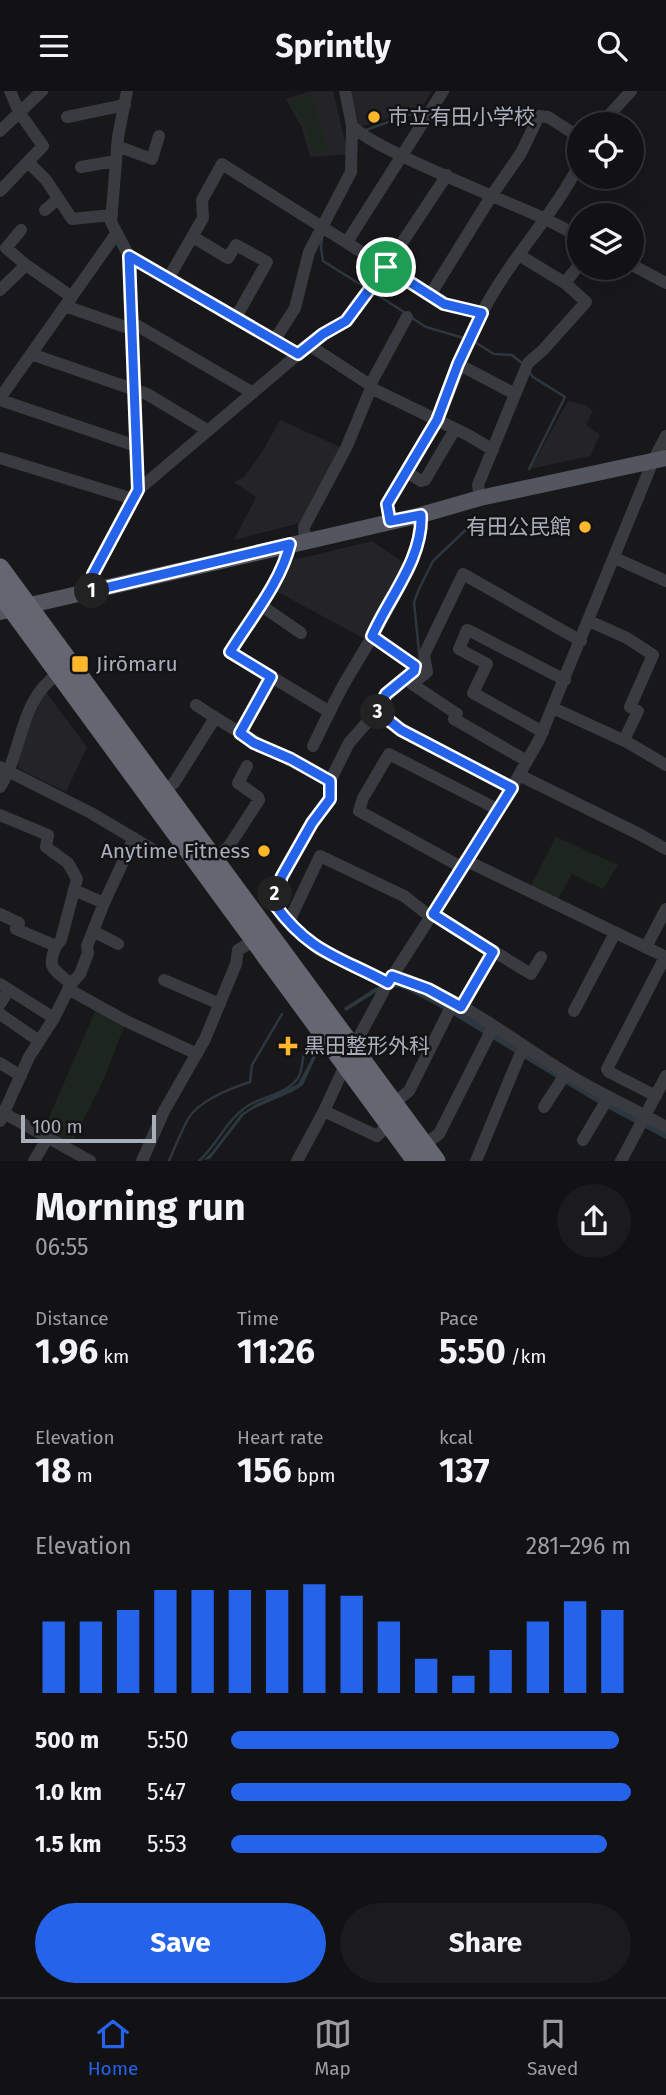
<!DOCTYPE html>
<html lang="en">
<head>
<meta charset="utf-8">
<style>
  body { margin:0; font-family:"Fira Sans","Noto Sans JP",sans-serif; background:#1b1b1d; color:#f1f3f6; height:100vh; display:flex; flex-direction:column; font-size:26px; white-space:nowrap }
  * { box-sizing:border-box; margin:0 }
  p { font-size:23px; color:#9c9ea0 }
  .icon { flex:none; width:38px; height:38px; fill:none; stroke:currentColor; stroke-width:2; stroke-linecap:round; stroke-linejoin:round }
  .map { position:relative; height:1070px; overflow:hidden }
  .sheet { display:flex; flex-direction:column; background:#121214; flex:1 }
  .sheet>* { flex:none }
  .buttons { position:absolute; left:567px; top:21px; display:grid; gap:14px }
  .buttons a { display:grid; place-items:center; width:77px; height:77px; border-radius:50%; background:#121214; box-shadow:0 7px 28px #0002,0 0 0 2px #313234; font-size:35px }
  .scale { position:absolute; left:21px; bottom:18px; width:135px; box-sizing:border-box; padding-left:7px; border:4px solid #a9aebb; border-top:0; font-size:19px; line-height:24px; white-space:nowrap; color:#a9aebb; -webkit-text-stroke:5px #131315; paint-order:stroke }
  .pin { position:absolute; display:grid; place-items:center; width:60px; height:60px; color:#fff; margin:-30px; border:4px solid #fff; border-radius:50%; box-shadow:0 2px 7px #0007 }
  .km { position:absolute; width:35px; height:35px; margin:-18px; border-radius:50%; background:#222; color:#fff; font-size:19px; line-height:35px; text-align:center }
  .round { display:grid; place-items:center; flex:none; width:74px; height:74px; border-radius:37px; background:#1b1b1d }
  .headline { display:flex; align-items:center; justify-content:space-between; height:119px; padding:0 35px }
  h1 { font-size:38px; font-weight:700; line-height:52px }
  .metrics { display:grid; grid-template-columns:repeat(3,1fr); gap:10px; height:119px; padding:7px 35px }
  .metrics div { display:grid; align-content:center }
  .metrics b { font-size:35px; font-weight:700 }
  .metrics small { font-size:19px; font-weight:400 }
  .metrics p { font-size:19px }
  .chart { height:196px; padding:14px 35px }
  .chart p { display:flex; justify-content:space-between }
  .chart svg { width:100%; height:126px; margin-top:7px; stroke:#2563eb; stroke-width:6 }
  .action { display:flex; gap:14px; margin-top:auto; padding:14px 35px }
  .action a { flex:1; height:80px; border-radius:42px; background:#2563eb; color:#fff; font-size:28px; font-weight:700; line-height:80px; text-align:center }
  .action a+a { background:#1b1b1d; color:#f1f3f6 }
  ul { padding:0 35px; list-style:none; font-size:23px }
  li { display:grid; grid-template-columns:112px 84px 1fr; align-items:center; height:52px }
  li i { height:18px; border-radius:9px; background:#2563eb }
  header { display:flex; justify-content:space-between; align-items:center; height:91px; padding:0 35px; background:#121214; font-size:32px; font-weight:700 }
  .tab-bar { display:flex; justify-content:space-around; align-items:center; height:98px; border-top:2px solid #313234; background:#121214; font-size:19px; color:#9c9ea0 }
  .tab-bar a { display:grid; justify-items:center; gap:4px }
  .tab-bar .active { color:#2563eb }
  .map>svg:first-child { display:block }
</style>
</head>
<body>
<header><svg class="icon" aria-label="menu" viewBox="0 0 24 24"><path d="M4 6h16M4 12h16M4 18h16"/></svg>Sprintly<svg class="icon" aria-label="search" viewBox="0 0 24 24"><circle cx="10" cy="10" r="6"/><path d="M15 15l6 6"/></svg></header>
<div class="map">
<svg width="666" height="1070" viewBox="0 0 666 1070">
  <rect width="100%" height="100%" fill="#18181a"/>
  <path fill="#242427" d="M312,0H333L348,63L310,66L302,37L286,8Z
    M350,0H432L421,17L360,36Z
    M568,310L585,314L593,320L586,334L600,344L590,365L530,378Z
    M280,329L340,356L300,432L234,449L256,406L234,391L244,386L262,361Z
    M372,450L406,473L365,548L274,499L290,470Z
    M45,600L87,656L66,701L20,678L18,674L23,648Z"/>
  <path fill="#1d261e" d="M311,3L329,60L314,62L305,35L289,10Z
    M556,746L618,774L603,798L572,783L558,808L531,795Z
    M97,916L126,931L102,992L71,1054L43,1040Z"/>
  <path fill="#2c373f" d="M394,890L427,902L457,919L666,1042V1048L599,1013L445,919L409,900L398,896L378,900L346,920L344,917L375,897Z
    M314,963L316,966L303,994L292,1001L253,1018L244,1024L210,1068L203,1069L211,1062L241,1023L258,1012L298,993Z"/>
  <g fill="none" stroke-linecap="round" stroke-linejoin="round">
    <path stroke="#2c373f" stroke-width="2.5" d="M363,40L425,18
      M322,147L321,157L323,170L366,197
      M371,200L404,221
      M412,227L426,236L467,248
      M473,250L494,263L512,264L523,273
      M529,378L565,306L533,286L529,281
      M419,561L414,511L419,498L433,470L473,432
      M383,622L390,609
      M169,1070C175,1056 181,1041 188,1028C198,1010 231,997 250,991L252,974L282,923
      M199,1070C217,1054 226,1030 246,1016C262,1005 286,1004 298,987C304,978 301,966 306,956"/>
    <path stroke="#3a3b41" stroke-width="12" d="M67,26L125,14
      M601,33L631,0
      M352,34C365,55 509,111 541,126C554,132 567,139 579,146
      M0,40L42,0
      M117,55L152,68L159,45
      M28,71L46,89L72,128L112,124
      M81,76L115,70
      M0,100L43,55L19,21L10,0
      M45,119L58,108
      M21,139L6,157L26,174L72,206
      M193,146L228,167L236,154L267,171L235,228
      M347,151L443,0
      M519,164L565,192
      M129,165L298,263
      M632,174L666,192
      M168,188L203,127L202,109L222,73L444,213L482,222
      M0,199L26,174
      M430,204L492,104L521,62L539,25L548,26L579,46
      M65,215L131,238
      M131,231L253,302
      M274,250L295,217L309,161L351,81L352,34L345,0
      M31,263L147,303L207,339
      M458,273L515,303
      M370,294L407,226
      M371,297L468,344L493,359
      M0,307L116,143
      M0,309L136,355
      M0,367L133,408
      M407,381L421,390L425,389L455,338
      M138,399L309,254L346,230L386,176L447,84
      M480,407L478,394L528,272L543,259L586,211L565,192L579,174
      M390,430L387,413C406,381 428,350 443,316C457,284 467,252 482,222C509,169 552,126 579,74
      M305,449L304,436L347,355L371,297L370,294L309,254
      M290,452C280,492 251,527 230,561L330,621
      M615,467L666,490
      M88,501L93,483L138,399L131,238V175L129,165L111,131L118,46L127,0
      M259,513L301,542
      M589,530L627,547L653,564L630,616L638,620L624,649
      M372,545L415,575L413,580L386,603L377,620L349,652L330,690V708L312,732L282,784L275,805V814L305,847L319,859L388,892
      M196,614C239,643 283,666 330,690
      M553,617L627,651L666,674
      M377,620L401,639L512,697
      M543,641L473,602L487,573L459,558L467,539L470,540L565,589
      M240,642L271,586
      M313,655C323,634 333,613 344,593C368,551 423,470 421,424
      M527,670L454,628L457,623L412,593L427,581L424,564L463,483L581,550
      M0,676L91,722L160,763L171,762L183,753
      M519,684L639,743L666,758
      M0,696C23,660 19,609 58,583
      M165,699L174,692L215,627
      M0,724L48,744L46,756L68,772L77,788L61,849L56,855
      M215,767L229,755L259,709L258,706L238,692L247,675
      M467,770L666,866
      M463,777L359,720L363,707L389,663L499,719
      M74,799L104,812
      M0,823L19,832L16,838L56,855C46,878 54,878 71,893
      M433,823L531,883L541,866
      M289,830L320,765L404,805L431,826
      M93,840L118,853
      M646,856L666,818
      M392,885C447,896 517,953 566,982C598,1002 633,1017 666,1036
      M164,889L220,913
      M0,893L54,927
      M68,898L124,929L197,963
      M0,913L9,899
      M461,916L493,861
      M574,920L615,842
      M0,923L39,950
      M0,972L21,985
      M656,1005L609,981L607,978L665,866
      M395,1011L409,1000L453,912
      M544,1016L566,982
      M0,1020L90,1070
      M324,1020L377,1045L388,1034
      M0,1030L29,966L54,927L71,893L80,883L88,862L87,855L104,812L134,747
      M583,1049L608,1007
      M425,1053L439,1043L493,936
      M34,1070L48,1046
      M142,1070L164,1020L205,948L236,873L238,859L253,850
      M297,1070L324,1020L354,955L388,892L499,719L539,649L653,370L666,345
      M476,1070L519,966L525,957
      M621,1070L666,985"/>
    <path stroke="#54565f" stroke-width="16" d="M0,521L421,424L480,407L666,367"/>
    <path stroke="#646771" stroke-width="19" d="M0,477L436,1070
      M0,502L416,1070"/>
  </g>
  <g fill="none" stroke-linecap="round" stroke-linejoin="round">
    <g stroke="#fff" stroke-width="14">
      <path id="route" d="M129,165L298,263L323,243L346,230L386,176L444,213L482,222L458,273L437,329L387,413L390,430L421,424C423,468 389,506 372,545L415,575L414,580L386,603L377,620L401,639L512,697L433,823L493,861L461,916L428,898L392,885L388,892C340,866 310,862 275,814V806L282,785L312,732L330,708V690L291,668L254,652L240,642L271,586L230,561C251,527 281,491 290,453L88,501L93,483L138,399Z"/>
    </g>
    <use href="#route" stroke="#2563eb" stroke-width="9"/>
  </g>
  <g fill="#ffb82b" stroke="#131315" stroke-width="2.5">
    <circle cx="374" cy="26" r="7"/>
    <circle cx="585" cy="436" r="7"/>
    <rect x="71" y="564" width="18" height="18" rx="3.5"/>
    <circle cx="264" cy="760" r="7"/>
    <path d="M284.5 944.5h7v7h7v7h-7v7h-7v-7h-7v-7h7z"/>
  </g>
  <g text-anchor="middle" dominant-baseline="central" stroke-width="5" stroke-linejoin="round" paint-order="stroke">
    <g font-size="21" fill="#a9aebb" stroke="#131315" text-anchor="start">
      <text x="388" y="26">市立有田小学校</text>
      <text x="571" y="436" text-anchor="end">有田公民館</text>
      <text x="96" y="573">Jirōmaru</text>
      <text x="250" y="760" text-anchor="end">Anytime Fitness</text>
      <text x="304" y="955">黒田整形外科</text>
    </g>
  </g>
</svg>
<div class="buttons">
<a><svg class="icon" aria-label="locate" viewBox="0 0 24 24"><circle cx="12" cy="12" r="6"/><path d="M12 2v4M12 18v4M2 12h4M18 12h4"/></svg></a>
<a><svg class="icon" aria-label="layers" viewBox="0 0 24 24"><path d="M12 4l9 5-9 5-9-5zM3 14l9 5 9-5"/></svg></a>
</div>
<div class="scale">100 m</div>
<div class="pin" style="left:386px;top:176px;background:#1e9e55"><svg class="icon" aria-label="arrive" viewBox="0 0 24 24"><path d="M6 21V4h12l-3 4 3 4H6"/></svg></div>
<b class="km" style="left:92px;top:500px">1</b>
<b class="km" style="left:275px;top:803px">2</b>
<b class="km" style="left:378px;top:621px">3</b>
</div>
<section class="sheet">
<div class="headline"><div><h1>Morning run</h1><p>06:55</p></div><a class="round"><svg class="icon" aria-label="share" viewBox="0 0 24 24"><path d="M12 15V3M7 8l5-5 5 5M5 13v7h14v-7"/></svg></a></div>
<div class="metrics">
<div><p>Distance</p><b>1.96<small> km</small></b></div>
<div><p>Time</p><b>11:26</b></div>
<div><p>Pace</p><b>5:50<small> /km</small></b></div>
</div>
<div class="metrics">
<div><p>Elevation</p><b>18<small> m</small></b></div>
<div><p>Heart rate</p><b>156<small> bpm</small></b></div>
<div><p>kcal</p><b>137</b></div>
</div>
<div class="chart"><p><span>Elevation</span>281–296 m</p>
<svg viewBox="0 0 160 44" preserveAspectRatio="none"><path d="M5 44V19M15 44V19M25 44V15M35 44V8M45 44V8M55 44V8M65 44V8M75 44V6M85 44V10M95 44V19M105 44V32M115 44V38M125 44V29M135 44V19M145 44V12M155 44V15"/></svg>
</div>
<ul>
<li><b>500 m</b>5:50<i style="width:97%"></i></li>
<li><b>1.0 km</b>5:47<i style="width:100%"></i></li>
<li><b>1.5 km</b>5:53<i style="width:94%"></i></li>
</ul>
<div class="action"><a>Save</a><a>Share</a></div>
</section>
<nav class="tab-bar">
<a class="active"><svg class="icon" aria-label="home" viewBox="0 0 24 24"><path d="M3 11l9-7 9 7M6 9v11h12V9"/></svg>Home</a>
<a><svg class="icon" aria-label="map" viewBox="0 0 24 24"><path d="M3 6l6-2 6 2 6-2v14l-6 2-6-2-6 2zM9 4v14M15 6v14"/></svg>Map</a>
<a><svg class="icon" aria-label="saved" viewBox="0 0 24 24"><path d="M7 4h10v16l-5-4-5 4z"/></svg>Saved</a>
</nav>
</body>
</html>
